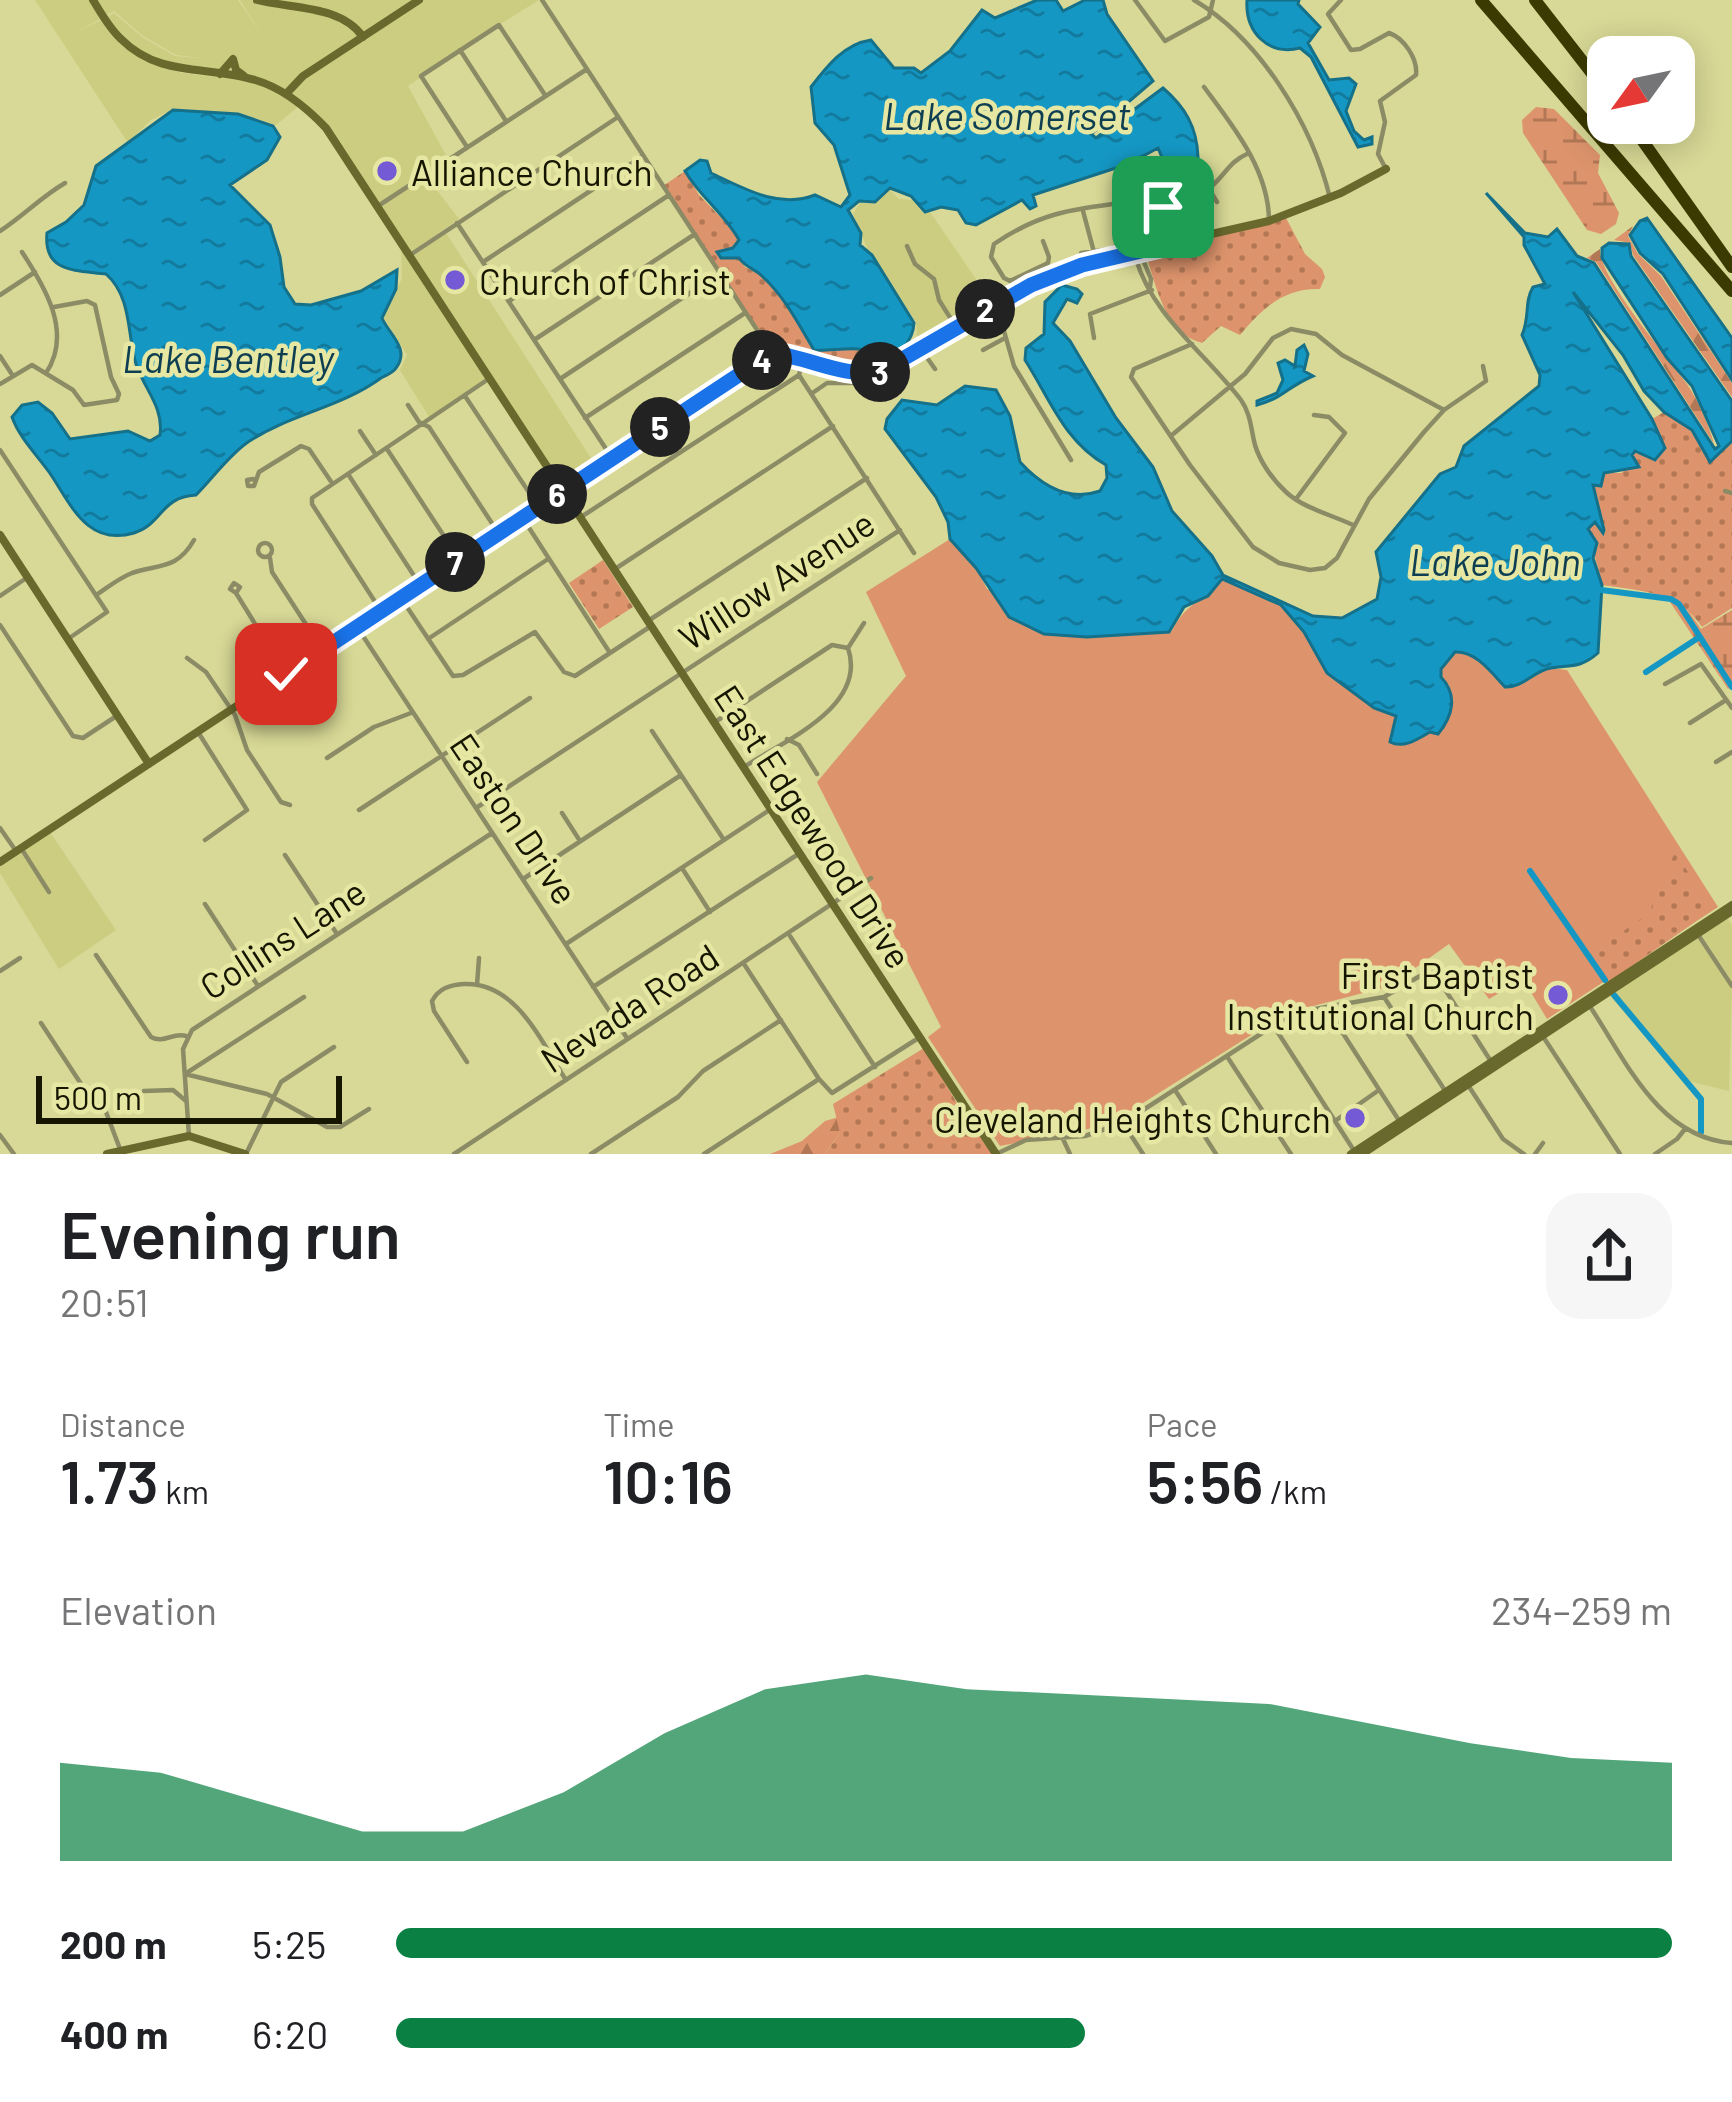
<!DOCTYPE html>
<html lang="en">
<head>
<meta charset="utf-8">
<style>
  body { margin:0; font-family:Barlow,sans-serif; background:#f6f6f6; color:#202124; height:100vh; display:flex; flex-direction:column; font-size:45px; white-space:nowrap }
  * { box-sizing:border-box; margin:0 }
  p { font-size:39px; color:#757577 }
  .icon { flex:none; width:66px; height:66px; fill:none; stroke:currentColor; stroke-width:2; stroke-linecap:round; stroke-linejoin:round }
  .map { position:relative; height:1154px; overflow:hidden }
  .sheet { display:flex; flex-direction:column; background:#fff; flex:1 }
  .sheet>* { flex:none }
  .needle { width:78px; rotate:237deg }
  .buttons { position:absolute; left:1587px; top:36px; display:grid; gap:24px }
  .buttons a { display:grid; place-items:center; width:108px; height:108px; border-radius:24px; background:#fff; box-shadow:0 6px 30px #0003; font-size:60px }
  .scale { position:absolute; left:36px; bottom:30px; width:306px; box-sizing:border-box; padding-left:12px; border:6px solid #151500; border-top:0; font-size:33px; line-height:42px; white-space:nowrap; color:#151500; -webkit-text-stroke:9px #e5e7a3; paint-order:stroke }
  .pin { position:absolute; display:grid; place-items:center; width:102px; height:102px; color:#fff; margin:-51px; border-radius:24px; box-shadow:0 6px 18px #0006 }
  .km { position:absolute; width:60px; height:60px; margin:-30px; border-radius:50%; background:#222; color:#fff; font-size:33px; line-height:60px; text-align:center }
  .round { display:grid; place-items:center; flex:none; width:126px; height:126px; border-radius:36px; background:#f6f6f6 }
  .summary { display:flex; align-items:center; justify-content:space-between; height:204px; padding:0 60px }
  h1 { font-size:66px; font-weight:600; line-height:90px }
  .metrics { display:grid; grid-template-columns:repeat(3,1fr); gap:18px; height:204px; padding:12px 60px }
  .metrics div { display:grid; align-content:center }
  .metrics b { font-size:60px; font-weight:600 }
  .metrics small { font-size:33px; font-weight:400 }
  .metrics p { font-size:33px }
  .chart { height:336px; padding:24px 60px }
  .chart p { display:flex; justify-content:space-between }
  .chart svg { width:100%; height:216px; margin-top:12px; fill:#0b8043; opacity:.7 }
  ul { padding:0 60px; list-style:none; font-size:39px }
  li { display:grid; grid-template-columns:192px 144px 1fr; align-items:center; height:90px }
  li i { height:30px; border-radius:15px; background:#0b8043 }
  .map>svg:first-child { display:block }
</style>
</head>
<body>
<div class="map">
<svg width="1732" height="1154" viewBox="0 0 1732 1154">
  <defs>
    <pattern id="forest-firs" width="22" height="20" patternUnits="userSpaceOnUse" patternTransform="scale(3)"><rect width="22" height="20" fill="#dd946c"/><path d="M5 1l3.5 6h-7zM16 11l3.5 6h-7z" fill="#b27856"/></pattern>
    <pattern id="wetland-marsh" width="20" height="14" patternUnits="userSpaceOnUse" patternTransform="scale(3)"><rect width="20" height="14" fill="#dd946c"/><path d="M1 5h8M5 5V1M11 12h8M15 12V8" fill="none" stroke="#b27856"/></pattern>
    <pattern id="park-dots" width="8" height="8" patternUnits="userSpaceOnUse" patternTransform="scale(3)"><rect width="8" height="8" fill="#dd946c"/><path d="M2 2h.1M6 6h.1" fill="none" stroke="#b27856" stroke-width="1.8" stroke-linecap="round"/></pattern>
    <pattern id="water-ripples" width="26" height="14" patternUnits="userSpaceOnUse" patternTransform="scale(3)"><rect width="26" height="14" fill="#1597c4"/><path d="M2 4q2-2 4 0t4 0M15 11q2-2 4 0t4 0" fill="none" stroke="#127a9d"/></pattern>
  </defs>
  <rect width="100%" height="100%" fill="#d8d996"/>
  <path fill="#cccd81" d="M35,0H238L262,35L240,0H250L339,18L359,36L302,74L285,91L247,75L238,68L234,56L219,71L183,69L154,59L123,38L107,17L114,13L142,37L175,56L210,59L176,55L143,36L114,11L75,33L103,19L120,41L151,63L182,73L257,82L299,106L276,125L239,113L173,109L151,120L128,143Z
    M267,0H415L363,34L354,22L341,14Z
    M422,0H539L420,74V78L408,86L447,157L379,203L351,160L289,93L293,86Z
    M426,176L459,219L411,252L381,206Z
    M890,190L899,199L912,200L924,214L930,212L991,301L925,344L917,338L916,322L867,248L853,214L860,203H876Z
    M446,233L596,466L564,487L413,256Z
    M401,246L487,378L429,417L400,370L407,355L384,318L402,278Z
    M50,832L116,930L59,969L0,873V864L20,851L48,894L52,893L24,849Z
    M1727,917L1732,925V982L1701,934Z
    M1697,937L1732,990L1729,1091L1692,1082L1669,1064L1609,995Z"/>
  <path fill="#dd946c" d="M950,539L976,568L987,589L1116,635L1172,631C1183,606 1204,600 1221,579L1281,605L1374,708L1397,716L1390,741C1434,742 1434,723 1450,687L1441,677V669L1455,652C1476,652 1491,672 1505,687L1551,668L1567,670L1718,907L1547,1019L1523,979L1489,999L1449,944L1390,986L1290,1012L1275,1020L1119,1118L1088,1129L1000,1146L928,1037L941,1027L817,782L906,676L866,592Z"/>
  <path fill="url(#forest-firs)" d="M1633,226L1628,236L1638,254L1661,276L1732,383V397L1633,255L1630,243L1614,240Z
    M1600,249C1599,278 1668,357 1687,384C1698,400 1709,425 1714,444L1596,262L1587,258Z
    M839,1117L840,1133L825,1154H770L802,1141L825,1121Z"/>
  <path fill="url(#wetland-marsh)" d="M1536,107L1554,109L1600,155L1598,173L1619,213L1616,224L1601,234L1587,230L1523,133L1522,120Z
    M1668,599L1690,613L1701,629L1732,610V686L1728,689Z"/>
  <path fill="url(#park-dots)" d="M685,171L699,195L736,233L739,240L733,248L745,267L762,275L830,351C850,349 870,344 884,361L880,372L866,374L772,353L663,186Z
    M1286,218L1305,254L1322,269L1325,277L1320,289C1283,288 1262,309 1240,335L1221,326L1202,343C1165,334 1156,285 1146,255Z
    M1664,412L1692,430L1710,462L1732,441V608L1702,627C1678,591 1641,591 1602,585L1588,529L1595,522L1599,530H1604C1599,506 1585,493 1603,473H1621L1637,461L1632,455L1661,438L1652,419Z
    M603,560L633,607L599,629L569,583Z
    M1675,852L1712,910L1609,982L1590,955L1649,913Z
    M924,1048L963,1113L996,1154H825L840,1133L833,1104Z"/>
  <path fill="url(#water-ripples)" stroke="#157089" stroke-width="3" d="M1037,0H1056L1063,11L1085,0H1103L1107,14L1153,81L1091,134L1096,138L1163,88C1185,107 1197,127 1198,157L1185,167L1164,162L1158,148L1128,164L1033,195L1036,206L1030,209L1022,200L976,225L966,223L958,210L941,207L925,212L911,196L890,188L875,202L859,201L848,210L861,233L860,245L872,255L914,323C913,341 900,354 884,361C868,341 837,352 814,350C799,325 785,297 762,276C754,268 746,268 739,258H721L717,252L733,248L739,240C724,213 700,197 685,171L700,160L707,161L711,173C745,189 779,209 815,195L841,207L850,195L834,145L815,123L811,87C827,66 844,44 871,40L894,68H914L921,73L950,51L982,10L995,18Z
    M1247,0H1299L1298,4L1320,27L1308,43L1329,80L1349,78L1356,84L1346,111L1354,131L1364,140L1372,137V144L1358,147L1311,57L1300,48C1268,56 1245,32 1247,0Z
    M173,110L238,114L273,126L280,137L267,160L230,185L270,225L280,257L284,287L295,304L311,305L361,291L397,270L396,289L382,318C388,333 411,349 396,368C393,373 386,375 381,378C340,408 290,414 248,442C228,456 213,478 196,495C160,497 163,524 134,533C86,547 70,502 49,472C36,454 19,437 12,417L22,405L38,402L52,413L70,439L128,431L150,441L160,435C164,407 144,389 136,364C127,334 132,297 106,274C76,270 43,273 47,233L66,222L84,205L96,166Z
    M1486,193L1525,233L1548,237L1557,229L1577,256L1594,263L1715,449L1719,446L1692,386L1667,358L1602,258V248L1609,243L1629,244L1631,256L1732,401V441L1710,462L1692,430L1664,412L1644,391L1623,355L1573,292L1652,419L1665,448L1655,460L1635,451L1632,455L1639,467L1604,473L1601,486L1593,485L1604,530L1603,533L1595,522L1588,529L1597,543L1593,558L1602,585L1598,653C1581,668 1571,665 1551,668C1533,671 1523,688 1505,687C1491,672 1476,651 1455,652L1441,669V677C1458,695 1453,716 1438,734L1430,732C1418,739 1404,749 1390,742L1396,716L1374,708L1327,673L1304,632L1281,605L1222,579L1208,596L1184,607L1169,632L1087,637L1044,634L1009,617L976,568L950,539L948,522L936,497L885,429L887,419L902,400L937,405L965,386L996,390L1010,416L1020,462C1042,486 1069,502 1100,491L1107,478L1106,465C1064,441 1050,399 1025,360L1026,348L1044,334L1045,302L1062,285L1077,289L1082,294L1077,303L1067,299L1053,323L1070,341L1116,418L1153,467L1172,511L1212,556L1223,575L1313,616L1342,618L1377,599L1381,577L1376,552L1440,474L1456,467L1464,446L1539,386L1540,375L1522,335C1530,318 1524,302 1533,287L1545,284L1524,245V237Z
    M1647,218L1732,338V380L1663,274L1640,253L1630,235L1640,221Z
    M1304,345L1308,354L1304,371L1313,376C1287,387 1285,397 1257,405V401L1277,393L1283,380L1278,363L1285,360L1295,366L1297,350Z"/>
  <g fill="none" stroke-linecap="round" stroke-linejoin="round">
    <path stroke="#1597c4" stroke-width="6" d="M1601,590L1671,599L1679,604L1732,687
      M1646,672L1698,638
      M1530,871L1605,980
      M1614,995L1701,1099V1132"/>
    <path stroke="#8b8c66" stroke-width="4.5" d="M542,0L772,353
      M1135,0L1165,41L1209,17L1213,0
      M1194,0C1260,39 1312,124 1330,198
      M1341,0L1328,14L1351,50L1360,49L1389,33C1404,38 1418,59 1416,75L1380,101L1385,122L1378,154L1386,169
      M460,50L506,121
      M1204,87C1233,126 1269,170 1269,221
      M467,147L421,76L499,25L545,95
      M1148,187L1166,202
      M1209,189L1217,202
      M378,206L587,69
      M1083,211L1094,252
      M457,223L612,458
      M0,231C23,216 41,197 65,183
      M1043,241L1049,257L1048,263L1010,281L1004,278L991,257L994,244C1038,214 1070,209 1122,203L1133,220L1132,236L1111,249L1081,253L1082,265
      M1179,242L1164,212L1166,202C1180,198 1195,198 1207,190C1224,178 1228,162 1247,154
      M907,246L915,264L934,279L939,300L956,327
      M22,252C45,287 73,333 46,373
      M410,255L618,117
      M1140,255L1136,259C1152,315 1206,354 1241,400C1251,414 1251,430 1255,445C1260,462 1273,480 1286,492C1303,508 1332,515 1353,525
      M1141,255L1151,279L1150,287
      M483,262L643,156
      M0,295L35,272
      M509,301L669,195
      M996,303L1014,366L1071,460
      M1094,338L1090,314L1152,290
      M534,340L695,234
      M1192,344L1134,369L1131,377L1190,465L1253,547L1279,563L1310,570L1325,568L1337,558L1369,499L1424,432L1444,410L1486,381L1483,366
      M921,349L935,369
      M983,350L1005,338
      M0,356L13,376
      M803,358L799,375L914,553
      M560,379L720,273
      M0,384L32,365L73,390L84,405L117,400L119,394L111,377L95,305L87,301L54,307
      M811,394L827,383H877L880,372
      M465,396L538,506
      M408,405L419,422L429,427L497,531
      M585,418L745,313
      M360,431L376,455
      M1172,435L1245,374L1273,338L1291,329L1316,334L1342,355L1444,410
      M387,449L459,559
      M0,450L107,612L68,639
      M348,474L420,585
      M253,479L247,480L248,486H254L259,472L301,446L309,449L332,483
      M1725,491L1732,493
      M1296,499L1345,433L1329,417L1314,415
      M522,517L610,653
      M581,517L799,375
      M258 550a7 7 0 1 1 14 0a7 7 0 1 1-14 0Z
      M270,558L272,572L322,649
      M615,569L833,426
      M234,583L240,587L236,593L230,589Z
      M236,593L286,674
      M96,595C107,588 119,578 132,573C158,564 177,570 194,540
      M0,596L25,579
      M401,598L453,676L463,675L535,632L564,672L575,676L648,628L651,619L867,478
      M381,611L312,504V498L490,378
      M0,625L73,736L83,738L118,715
      M357,627L627,1038
      M428,639L548,559
      M848,648L864,623
      M187,658L206,672L235,715L247,750L281,802L290,805
      M1665,684L1701,664L1732,708
      M715,722L832,645L848,648
      M1690,723L1726,700
      M652,731L724,840
      M198,732L247,810L205,840
      M787,739L799,745L817,774
      M327,758L374,727L411,713
      M1716,762L1732,752
      M744,767C783,741 868,707 848,648
      M476,808L900,530
      M359,810L530,698
      M562,813L580,841
      M0,828L16,851
      M21,848L49,892
      M285,855L337,934
      M682,868L710,912
      M523,879L681,775
      M205,904L258,986
      M790,936L875,1067
      M1699,936L1732,986
      M566,944L771,809
      M96,955L151,1037C164,1044 173,1032 186,1036
      M744,964L819,1079L832,1093L917,1039
      M0,971L20,958
      M477,985L479,958
      M593,987L800,853
      M1384,997L1446,1092
      M1326,1007L1400,1122
      M1591,1008C1626,1061 1659,1138 1732,1143
      M41,1023L89,1096L106,1112L120,1149
      M1275,1028L1353,1149
      M1544,1038L1620,1154
      M1228,1058L1291,1154
      M467,1062L434,1011L432,1001C439,988 450,985 464,984C517,982 541,1042 566,1080
      M185,1074L267,1094L327,1127H340L369,1109
      M185,1074L304,997
      M1468,1085L1503,1139L1524,1154
      M1175,1090L1216,1154
      M144,1091L173,1090L186,1101
      M1335,1121L1379,1090
      M1123,1123L1143,1154
      M0,1135L14,1154
      M189,1136L183,1049L192,1030L492,833
      M1063,1139L1070,1154
      M246,1154L281,1082L334,1047
      M454,1154L871,878
      M591,1154L678,1097L703,1071L781,1020
      M704,1154L819,1079
      M996,1154L1026,1140L1085,1136L1123,1123L1284,1019L1309,1010L1384,997L1432,969L1492,1063
      M1535,1154L1543,1143
      M1655,1154L1677,1139L1685,1129"/>
    <path stroke="#69692d" stroke-width="8" d="M93,0C101,13 109,28 121,39C160,78 207,65 255,80C283,88 306,107 326,128L996,1154
      M257,0C292,9 341,5 363,37
      M220,74L233,59L236,70L244,76
      M286,94L303,76L419,0
      M0,535L149,764
      M0,862L772,353L800,357L857,374L880,372L996,303L1054,276L1123,254L1269,221L1341,193L1386,169
      M107,1154L189,1136L245,1154
      M1351,1154L1732,905
      M1362,1154L1732,911"/>
    <path stroke="#3b3a01" stroke-width="12" d="M1481,0L1732,291
      M1535,0L1608,94
      M1630,123L1732,267"/>
  </g>
  <g fill="none" stroke-linecap="round" stroke-linejoin="round">
    <g stroke="#fff" stroke-width="24">
      <path id="route" d="M286,674L772,353C808,357 844,378 880,372L1031,285L1082,265L1179,242L1163,207"/>
    </g>
    <use href="#route" stroke="#1a73e8" stroke-width="15"/>
  </g>
  <g fill="#745ad4" stroke="#e5e7a3" stroke-width="4.5">
    <circle cx="387" cy="171" r="12"/>
    <circle cx="455" cy="280" r="12"/>
    <circle cx="1558" cy="995" r="12"/>
    <circle cx="1355" cy="1118" r="12"/>
  </g>
  <g text-anchor="middle" dominant-baseline="central" stroke-width="9" stroke-linejoin="round" paint-order="stroke">
    <g font-size="36" fill="#151500" stroke="#e5e7a3" text-anchor="start">
      <text x="411" y="171">Alliance Church</text>
      <text x="479" y="280">Church of Christ</text>
      <text x="1534" y="974" text-anchor="end">First Baptist<tspan x="1534" dy="41">Institutional Church</tspan></text>
      <text x="1331" y="1118" text-anchor="end">Cleveland Heights Church</text>
    </g>
    <g font-size="36" fill="#151500" stroke="#e5e7a3">
      <text transform="translate(776 579) rotate(-33)">Willow Avenue</text>
      <text transform="translate(515 818) rotate(56)">Easton Drive</text>
      <text transform="translate(814 826) rotate(57)">East Edgewood Drive</text>
      <text transform="translate(282 938) rotate(-33)">Collins Lane</text>
      <text transform="translate(629 1007) rotate(-33)">Nevada Road</text>
    </g>
    <g font-size="39" font-style="italic" fill="#0d3e51" stroke="#e5e7a3">
      <text x="1007" y="114">Lake Somerset</text>
      <text x="228" y="357">Lake Bentley</text>
      <text x="1495" y="560">Lake John</text>
    </g>
  </g>
</svg>
<div class="buttons">
<a><svg class="needle" viewBox="-14 -14 28 28"><path d="M0-13l5 13h-10z" fill="#e53935"/><path d="M0 13l5-13h-10z" fill="#757577"/></svg></a>
</div>
<div class="scale">500 m</div>
<div class="pin" style="left:1163px;top:207px;background:#1e9e55"><svg class="icon" aria-label="arrive" viewBox="0 0 24 24"><path d="M6 21V4h12l-3 4 3 4H6"/></svg></div>
<div class="pin" style="left:286px;top:674px;background:#d93025"><svg class="icon" aria-label="check" viewBox="0 0 24 24"><path d="M5 12l5 5 9-10"/></svg></div>
<b class="km" style="left:985px;top:309px">2</b>
<b class="km" style="left:880px;top:372px">3</b>
<b class="km" style="left:762px;top:360px">4</b>
<b class="km" style="left:660px;top:427px">5</b>
<b class="km" style="left:557px;top:494px">6</b>
<b class="km" style="left:455px;top:562px">7</b>
</div>
<section class="sheet">
<div class="summary"><div><h1>Evening run</h1><p>20:51</p></div><a class="round"><svg class="icon" aria-label="share" viewBox="0 0 24 24"><path d="M12 15V3M7 8l5-5 5 5M5 13v7h14v-7"/></svg></a></div>
<div class="metrics">
<div><p>Distance</p><b>1.73<small> km</small></b></div>
<div><p>Time</p><b>10:16</b></div>
<div><p>Pace</p><b>5:56<small> /km</small></b></div>
</div>
<div class="chart"><p><span>Elevation</span>234–259 m</p>
<svg viewBox="0 0 160 44" preserveAspectRatio="none"><path d="M0 44V24L10 26L20 32L30 38L40 38L50 30L60 18L70 9L80 6L90 9L100 10L110 11L120 12L130 16L140 20L150 23L160 24V44z"/></svg>
</div>
<ul>
<li><b>200 m</b>5:25<i style="width:100%"></i></li>
<li><b>400 m</b>6:20<i style="width:54%"></i></li>
</ul>
</section>
</body>
</html>
